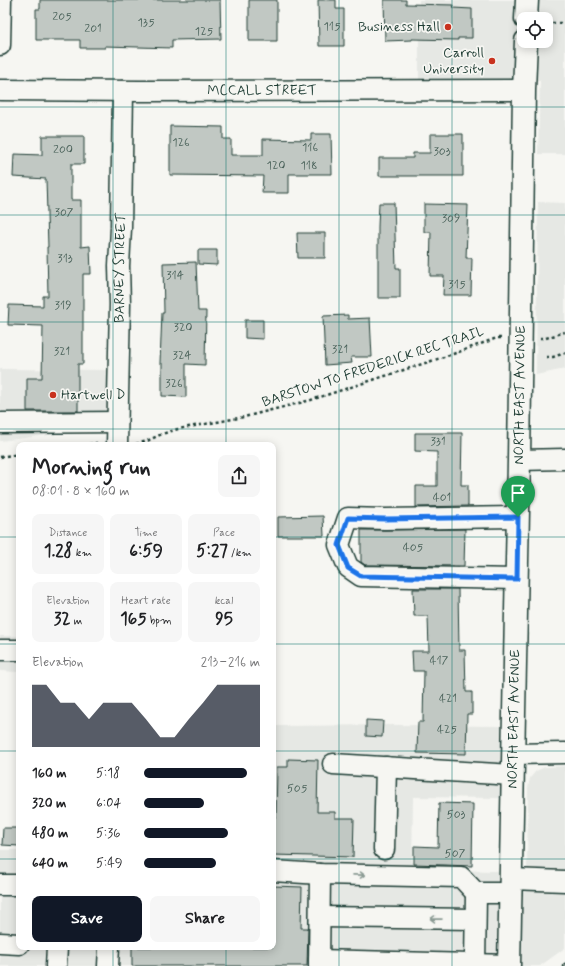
<!DOCTYPE html>
<html lang="en">
<head>
<meta charset="utf-8">
<style>
  body { margin:0; font-family:Mynerve,sans-serif; background:#f6f6f6; color:#202124; height:100vh; display:flex; flex-direction:column; font-size:15px; white-space:nowrap }
  * { box-sizing:border-box; margin:0 }
  p { font-size:13px; color:#757577 }
  .icon { flex:none; width:22px; height:22px; fill:none; stroke:currentColor; stroke-width:2; stroke-linecap:round; stroke-linejoin:round }
  .map { position:relative; flex:1; overflow:hidden }
  .panel { position:absolute; left:16px; top:442px; width:260px; height:508px; display:flex; flex-direction:column; background:#fff; border-radius:8px; box-shadow:0 2px 10px #0003 }
  .panel>* { flex:none }
  .buttons { position:absolute; left:517px; top:12px; display:grid; gap:8px }
  .buttons a { display:grid; place-items:center; width:36px; height:36px; border-radius:8px; background:#fff; box-shadow:0 2px 10px #0003; font-size:20px }
  .pin { position:absolute; display:grid; place-items:center; width:34px; height:34px; color:#fff; margin:-41px -17px; border-radius:50% 50% 50% 0; rotate:-45deg; box-shadow:0 0 4px #0007 }
  .pin .icon { rotate:45deg }
  .round { display:grid; place-items:center; flex:none; width:42px; height:42px; border-radius:8px; background:#f6f6f6 }
  .head { display:flex; align-items:center; justify-content:space-between; height:68px; padding:0 16px }
  h1 { font-size:22px; font-weight:800; line-height:30px }
  .figures { display:grid; grid-template-columns:repeat(3,1fr); gap:6px; height:68px; padding:4px 16px }
  .figures div { display:grid; align-content:center; border-radius:8px; background:#f6f6f6; text-align:center }
  .figures b { font-size:17px; font-weight:800 }
  .figures small { font-size:11px; font-weight:400 }
  .figures p { font-size:11px }
  .chart { height:112px; padding:8px 16px }
  .chart p { display:flex; justify-content:space-between }
  .chart svg { width:100%; height:72px; margin-top:4px; fill:#111827; opacity:.7 }
  .button { display:flex; gap:8px; margin-top:auto; padding:8px 16px }
  .button a { flex:1; height:46px; border-radius:8px; background:#111827; color:#fff; font-size:16px; font-weight:800; line-height:46px; text-align:center }
  .button a+a { background:#f6f6f6; color:#202124 }
  ul { padding:0 16px; list-style:none; font-size:13px }
  li { display:grid; grid-template-columns:64px 48px 1fr; align-items:center; height:30px }
  li i { height:10px; border-radius:5px; background:#111827 }
  .map>svg:first-child { display:block }
</style>
</head>
<body>
<div class="map">
<svg width="565" height="966" viewBox="0 0 565 966">
  <rect width="100%" height="100%" fill="#f6f6f2"/>
  <filter id="ink" filterUnits="userSpaceOnUse"><feTurbulence type="fractalNoise" baseFrequency=".025" numOctaves="2"/><feDisplacementMap in="SourceGraphic" scale="8" xChannelSelector="R" yChannelSelector="G"/><feConvolveMatrix kernelMatrix="1 2 1 2 8 2 1 2 1" color-interpolation-filters="sRGB"/></filter>
  <g filter="url(#ink)">
    <path fill="#e6e8e4" fill-rule="evenodd" d="M419,0H565V154H538L540,81H419ZM524,19H546V41H524Z
      M538,202L565,203V369L536,375Z
      M0,369L108,370L106,428L0,441Z
      M0,636H19V672L0,671Z
      M396,725L502,726L500,798L413,797L412,869L493,871L527,870L528,788L530,778L536,771L545,767L565,766V948L540,966H0V850H19V947H273V726Z"/>
    <path fill="#c1c8c3" stroke="#1f3d34" d="M40,0H220L221,39L172,40V48L105,46V48H80V40H36V9H40Z
      M249,0H277V41H249Z
      M318,0H336V9H344V46H319Z
      M384,0H406V4L454,5L453,8L472,9V38H458V40L412,39V40L385,41Z
      M170,126L223,127V139H231V155H263V139L311,140V134H331L332,174H289V193H262L263,176L170,175Z
      M430,134H463V176H379V158H413V153H430Z
      M42,136H84V164H71V200H81V247L90,246L91,274H83V364H78V411H27V378H42L43,326L8,325L9,305L43,306V296H48L47,247H48L46,179L13,177L14,154L42,155Z
      M379,203H394L396,268H400V298H378V227Z
      M424,204L468,205L466,258H472L471,295H443L444,276H430L431,232H424Z
      M297,233H325V258H298Z
      M198,250H217V265L198,264Z
      M196,262L198,311H206L205,365L186,364V397L162,396V363H160L162,313H164L163,263Z
      M348,315V319L370,318L372,357H351L352,363L325,365L323,316Z
      M245,320H263V339L245,338Z
      M415,433H462L461,485H468V506L416,507V486H437V452L415,451Z
      M323,516L324,536H278V517Z
      M465,529L464,566L365,565L361,562V530H385Z
      M413,589H458L459,650H465L466,692H472V714H467L466,754L417,753L418,722H423L424,671H413L412,651H429L428,616H414Z
      M366,720L383,721L382,737L366,736Z
      M288,759L318,760L317,812H335V818H354L353,857L273,855V817H276L277,767H288Z
      M439,803L473,804L472,866L414,864V846L438,847Z
      M3,828H19V846L2,845Z
      M273,886L302,887L301,928H308L307,966H132V947H273Z"/>
    <g fill="none" stroke-linecap="round" stroke-linejoin="round">
      <g stroke="#1f3d34" stroke-width="23">
        <g id="minor">
          <path d="M0,45L1,0"/>
          <path id="s1" d="M0,90L140,91L524,90"/>
          <path d="M0,423L117,422"/>
          <path id="s2" d="M117,445L120,304L119,266L121,228L123,91"/>
          <path d="M519,460L565,459"/>
          <path d="M517,579L361,576L348,567L339,545L348,518L385,519L518,517"/>
          <path d="M0,650H19"/>
          <path d="M513,754L565,753"/>
          <path d="M333,764L513,775"/>
          <path d="M384,849L386,767"/>
          <path d="M273,871L320,874L461,877L476,893"/>
          <path d="M511,879L565,881"/>
          <path d="M0,885H19"/>
          <path d="M320,917L475,919"/>
          <path d="M0,943L19,944"/>
          <path d="M319,960L509,965"/>
          <path d="M56,966L57,947"/>
          <path d="M108,966L109,947"/>
          <path d="M319,966L320,874"/>
          <path d="M475,966L476,893H511"/>
        </g>
      </g>
      <g stroke="#1f3d34" stroke-width="25">
        <g id="major">
          <path d="M526,19L527,0"/>
          <path id="s3" d="M509,966L519,460L524,90L526,41"/>
        </g>
      </g>
      <path stroke="#1f3d34" stroke-width="2.5" stroke-dasharray="3 3" stroke-linecap="butt" d="M552,23H565
        M546,34H551
        M540,338H546L565,332
        M546,357H553L565,353
        M136,444L147,441L162,434L178,429L244,417L311,400L453,354L497,338H501
        M83,445L97,443
        M0,457L19,454"/>
      <use href="#minor" stroke="#f6f6f2" stroke-width="20"/>
      <use href="#major" stroke="#f6f6f2" stroke-width="22"/>
      <g stroke="#1f3d34" stroke-width="4.5">
        <path id="rail" d="M564,966L565,965"/>
      </g>
      <use href="#rail" stroke="#f6f6f2" stroke-width="3" stroke-dasharray="9" stroke-linecap="butt"/>
    </g>
    <defs><path id="oneway-shaft" d="M-6 0H5M1.5-3L5.5 0L1.5 3" fill="none" stroke-width="1.6" stroke-linecap="round" stroke-linejoin="round"/></defs>
    <g stroke="#8a9a93">
      <use href="#oneway-shaft" transform="translate(359 875) rotate(1)"/>
      <use href="#oneway-shaft" transform="translate(436 919) rotate(-179)"/>
    </g>
  </g>
  <g fill="none" stroke-linecap="round" stroke-linejoin="round" filter="url(#ink)">
    <g stroke="#fff" stroke-width="8">
      <path id="route" d="M518,517L517,579L361,576L348,568L339,545L348,518L385,519Z"/>
    </g>
    <use href="#route" stroke="#1a73e8" stroke-width="5"/>
  </g>
  <path fill="none" stroke="#0f766e" stroke-width="1" stroke-opacity="0.55" d="M113,0V445M226,0V445M339,0V966M452,0V966M0,107H565M0,215H565M0,322H565M0,429H565M0,537H19M273,537H565M0,644H19M273,644H565M0,751H19M273,751H565M0,859H19M273,859H565M113,947V966M226,947V966"/>
  <g fill="#c8321e" stroke="#f6f6f2" stroke-width="1.5">
    <circle cx="448" cy="27" r="4"/>
    <circle cx="492" cy="61" r="4"/>
    <circle cx="53" cy="395" r="4"/>
  </g>
  <g text-anchor="middle" dominant-baseline="central" stroke-width="3.5" stroke-linejoin="round" paint-order="stroke">
    <g font-size="12" fill="#486058">
      <text x="62" y="17">205</text>
      <text x="146" y="23">135</text>
      <text x="332" y="27">115</text>
      <text x="93" y="29">201</text>
      <text x="204" y="32">125</text>
      <text x="181" y="143">126</text>
      <text x="310" y="148">116</text>
      <text x="63" y="150">200</text>
      <text x="442" y="152">303</text>
      <text x="276" y="166">120</text>
      <text x="309" y="166">118</text>
      <text x="64" y="213">307</text>
      <text x="451" y="219">309</text>
      <text x="65" y="259">313</text>
      <text x="175" y="276">314</text>
      <text x="457" y="285">315</text>
      <text x="63" y="306">319</text>
      <text x="183" y="328">320</text>
      <text x="340" y="350">321</text>
      <text x="62" y="352">321</text>
      <text x="182" y="356">324</text>
      <text x="174" y="384">326</text>
      <text x="438" y="442">331</text>
      <text x="442" y="498">401</text>
      <text x="413" y="548">405</text>
      <text x="439" y="661">417</text>
      <text x="448" y="699">421</text>
      <text x="447" y="730">425</text>
      <text x="297" y="789">505</text>
      <text x="456" y="815">503</text>
      <text x="455" y="854">507</text>
    </g>
    <g font-size="14" fill="#1f3d34" stroke="#f6f6f2" text-anchor="end">
      <text x="440" y="27">Business Hall</text>
      <text x="484" y="53">Carroll<tspan x="484" dy="16">University</tspan></text>
      <text x="61" y="395" text-anchor="start">Hartwell D</text>
    </g>
    <g font-size="14" fill="#1f3d34" stroke="#f6f6f2">
      <text stroke="none"><textPath href="#s1" startOffset="262">MCCALL STREET</textPath></text>
      <text stroke="none"><textPath href="#s2" startOffset="177">BARNEY STREET</textPath></text>
      <text transform="translate(373 367) rotate(-18)">BARSTOW TO FREDERICK REC TRAIL</text>
      <text stroke="none"><textPath href="#s3" startOffset="571">NORTH EAST AVENUE</textPath></text>
      <text stroke="none"><textPath href="#s3" startOffset="247">NORTH EAST AVENUE</textPath></text>
    </g>
  </g>
</svg>
<div class="buttons">
<a><svg class="icon" aria-label="locate" viewBox="0 0 24 24"><circle cx="12" cy="12" r="6"/><path d="M12 2v4M12 18v4M2 12h4M18 12h4"/></svg></a>
</div>
<div class="pin" style="left:518px;top:517px;background:#1e9e55"><svg class="icon" aria-label="arrive" viewBox="0 0 24 24"><path d="M6 21V4h12l-3 4 3 4H6"/></svg></div>
<section class="panel">
<div class="head"><div><h1>Morning run</h1><p>08:01 · 8 × 160 m</p></div><a class="round"><svg class="icon" aria-label="share" viewBox="0 0 24 24"><path d="M12 15V3M7 8l5-5 5 5M5 13v7h14v-7"/></svg></a></div>
<div class="figures">
<div><p>Distance</p><b>1.28<small> km</small></b></div>
<div><p>Time</p><b>6:59</b></div>
<div><p>Pace</p><b>5:27<small> /km</small></b></div>
</div>
<div class="figures">
<div><p>Elevation</p><b>32<small> m</small></b></div>
<div><p>Heart rate</p><b>165<small> bpm</small></b></div>
<div><p>kcal</p><b>95</b></div>
</div>
<div class="chart"><p><span>Elevation</span>213–216 m</p>
<svg viewBox="0 0 160 44" preserveAspectRatio="none"><path d="M0 44V6L10 6L20 17L30 17L40 27L50 17L60 17L70 17L80 27L90 38L100 38L110 27L120 17L130 6L140 6L150 6L160 6V44z"/></svg>
</div>
<ul>
<li><b>160 m</b>5:18<i style="width:89%"></i></li>
<li><b>320 m</b>6:04<i style="width:52%"></i></li>
<li><b>480 m</b>5:36<i style="width:72%"></i></li>
<li><b>640 m</b>5:49<i style="width:62%"></i></li>
</ul>
<div class="button"><a>Save</a><a>Share</a></div>
</section>
</div>
</body>
</html>
